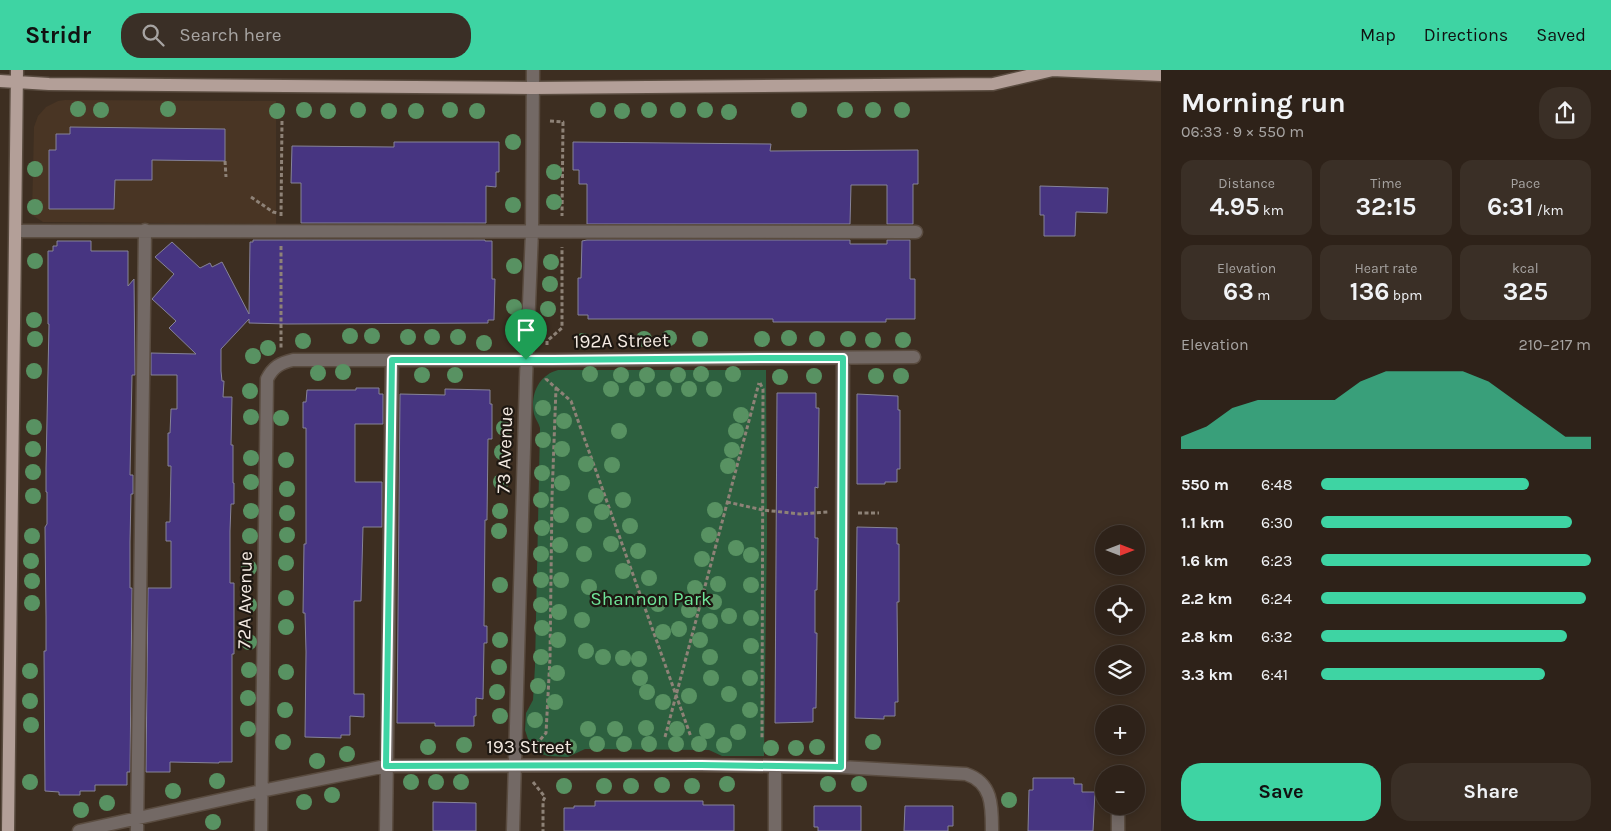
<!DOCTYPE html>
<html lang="en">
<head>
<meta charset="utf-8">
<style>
  body { margin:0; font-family:Karla,sans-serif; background:#3a2f26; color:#f1f3f6; height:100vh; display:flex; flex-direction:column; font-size:19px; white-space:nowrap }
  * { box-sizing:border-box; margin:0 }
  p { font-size:16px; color:#a7a4a2 }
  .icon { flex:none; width:28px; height:28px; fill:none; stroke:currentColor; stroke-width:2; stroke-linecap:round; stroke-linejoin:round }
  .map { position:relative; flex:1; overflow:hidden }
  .sheet { display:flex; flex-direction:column; background:#2e2219; width:450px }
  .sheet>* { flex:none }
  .needle { width:32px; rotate:90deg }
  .tools { position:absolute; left:1095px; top:455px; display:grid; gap:10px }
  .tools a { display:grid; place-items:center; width:50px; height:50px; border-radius:50%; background:#2e2219; box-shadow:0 2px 12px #0003,0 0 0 1px #493f38; font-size:25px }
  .pin { position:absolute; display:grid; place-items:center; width:42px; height:42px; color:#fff; margin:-51px -21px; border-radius:50% 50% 50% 0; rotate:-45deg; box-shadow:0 0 5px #0007 }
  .pin .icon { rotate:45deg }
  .round { display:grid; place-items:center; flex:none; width:52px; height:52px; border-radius:20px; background:#3a2f26 }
  .headline { display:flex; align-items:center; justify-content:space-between; height:85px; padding:0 20px }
  h1 { font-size:28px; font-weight:700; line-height:38px }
  .stats { display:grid; grid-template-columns:repeat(3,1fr); gap:8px; height:85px; padding:5px 20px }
  .stats div { display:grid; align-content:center; border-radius:12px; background:#3a2f26; text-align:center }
  .stats b { font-size:25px; font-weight:700 }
  .stats small { font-size:14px; font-weight:400 }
  .stats p { font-size:14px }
  .chart { height:140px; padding:10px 20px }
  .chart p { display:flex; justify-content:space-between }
  .chart svg { width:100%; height:90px; margin-top:5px; fill:#3ed4a3; opacity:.7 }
  .action { display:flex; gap:10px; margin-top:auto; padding:10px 20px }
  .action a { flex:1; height:58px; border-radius:20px; background:#3ed4a3; color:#111; font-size:20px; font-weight:700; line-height:58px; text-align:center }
  .action a+a { background:#3a2f26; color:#f1f3f6 }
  ul { padding:0 20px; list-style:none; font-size:16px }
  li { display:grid; grid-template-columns:80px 60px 1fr; align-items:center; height:38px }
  li i { height:12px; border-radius:6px; background:#3ed4a3 }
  header { display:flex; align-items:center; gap:30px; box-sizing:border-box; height:70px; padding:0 25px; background:#3ed4a3; color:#111 }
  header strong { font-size:24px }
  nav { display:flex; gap:28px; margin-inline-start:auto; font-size:18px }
  .search { width:350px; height:45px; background:#3a2f26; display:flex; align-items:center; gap:12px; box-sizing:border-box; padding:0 18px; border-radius:20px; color:#a7a4a2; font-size:19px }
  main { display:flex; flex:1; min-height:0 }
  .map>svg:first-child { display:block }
</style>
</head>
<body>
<header>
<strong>Stridr</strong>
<div class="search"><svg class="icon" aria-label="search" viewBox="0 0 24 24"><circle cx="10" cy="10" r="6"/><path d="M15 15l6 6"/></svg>Search here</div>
<nav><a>Map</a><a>Directions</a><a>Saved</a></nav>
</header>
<main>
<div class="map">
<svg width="1161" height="761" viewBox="0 0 1161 761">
  <rect width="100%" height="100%" fill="#3d2e21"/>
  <path fill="#493524" d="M65,30L276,31V154L43,152L32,145L34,57L38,46L46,37L58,31Z"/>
  <path fill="#2d603f" d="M558,300H766L767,462L764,686H722L709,680L585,679L568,687L548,686L541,684L530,675L525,660L526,643L533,630L535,596L540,358C539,353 535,349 534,344C530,324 539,305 558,300Z"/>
  <path fill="#473581" stroke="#868398" d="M70,57L225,59V91L152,90V110H115L114,139H49V80H56V64H70Z
    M394,72H499V102H496V117L486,116V153H301V113H291L292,76L394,77Z
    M573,72L771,74L770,81L918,80V114H913V154H887V115H851L850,154H587V114H579V100H573Z
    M1040,116L1108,118L1107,143L1076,142L1075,166H1044V145H1040Z
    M253,170H485V171H492V209H495L494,250H488V253L287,254L249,253V249L221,279V301L222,311H224L223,327H232L231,375H233V413H234V434H231L230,461V513H234V584H232V692H219V693L170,692V702H146L148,518H171V471H166V452H170L171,396H168V363H170L171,339H177V305H151V283L196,284L169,258L176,251L152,229L174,204L155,187L172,172L200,198L210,193L212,197L222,192L249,244L250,172H253Z
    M587,170H850V174H887V170H910V209H915V249H886V252H773V249H588V245H578V208H581L582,171Z
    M57,171H91V181H128V216L134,209L135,305H132L130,405H133V424H131L130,472V518H132L130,702H127V715H95V721H80V725H59V722L45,721L44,581H46V547L45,457L47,454V422H46V398L49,254H48V181H53V176H57Z
    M356,318H379V324H383V354H355V412H382V457H363L361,531H354V624H364V647L350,646V665H341V668L305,667L306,582L305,543H303L304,474H306V358H303V332H306L307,320H356Z
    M445,319L490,320V334H492V369H488L487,450H485L484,556H487V573H484L483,629L476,628V646H474V656H435V653H397L400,324L445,325Z
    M777,323H816V338H819L818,418L815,417V468H818L817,520H815V563H817L816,638H813V652L775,653Z
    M857,324L898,326V340H900V399H897V412H885V414H857Z
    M857,457L897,458V474H899V532H897L898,632H895V646H884V649L855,648Z
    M1033,708H1074V714H1082V722H1095L1093,761H1028L1029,720H1033Z
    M595,731H703V735H734V761H564V738H574V736H595Z
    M433,732L476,733V761H433Z
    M814,736H861V761H818V757H814Z
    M905,736H953V756H948V761H904Z"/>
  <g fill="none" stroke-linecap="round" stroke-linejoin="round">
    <g stroke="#5a4c40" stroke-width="15">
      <path id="minor" d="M17,161L916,162
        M841,697L843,288
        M79,761L261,721L386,696L701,695L841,697L966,704C993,713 992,737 992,761
        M137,761L145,160
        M261,761L267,309C273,297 280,293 293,290H553L914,287
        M386,761L392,290
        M513,761L526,308L532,161L533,0
        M775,761V696
        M1118,761V736"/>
    </g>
    <g stroke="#5a4c40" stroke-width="15">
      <path id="major" d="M1052,0L1161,5
        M0,11L49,14L533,18L993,14L1053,0
        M8,761L17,0"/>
    </g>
    <path stroke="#8e8277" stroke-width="3" stroke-dasharray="4 2.5" stroke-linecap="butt" d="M550,51L563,52L562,146
      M225,91L226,107
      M251,127L273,142L278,143
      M281,146L282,51
      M281,176V278
      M547,275V271L562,258V177
      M760,313L763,319L762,668
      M556,318L571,331L691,667
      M727,432L763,440L800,444L828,442
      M858,443H879
      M665,667L759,313
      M533,680L534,677L546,663L550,588L552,427L556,318L546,309V306
      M533,712L545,727L543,731V761"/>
    <use href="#minor" stroke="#736965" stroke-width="12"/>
    <use href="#major" stroke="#b39f98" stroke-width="12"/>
  </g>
  <g fill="#589262">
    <circle cx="78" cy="39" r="8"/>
    <circle cx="168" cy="39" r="8"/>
    <circle cx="101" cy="40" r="8"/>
    <circle cx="304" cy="40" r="8"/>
    <circle cx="358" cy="40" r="8"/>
    <circle cx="450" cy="40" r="8"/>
    <circle cx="598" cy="40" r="8"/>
    <circle cx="649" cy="40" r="8"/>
    <circle cx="678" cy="40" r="8"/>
    <circle cx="705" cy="40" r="8"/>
    <circle cx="799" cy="40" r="8"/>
    <circle cx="845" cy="40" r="8"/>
    <circle cx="873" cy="40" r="8"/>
    <circle cx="902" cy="40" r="8"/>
    <circle cx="277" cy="41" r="8"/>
    <circle cx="328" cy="41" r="8"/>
    <circle cx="389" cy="41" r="8"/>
    <circle cx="416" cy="41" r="8"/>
    <circle cx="477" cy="41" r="8"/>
    <circle cx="622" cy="41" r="8"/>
    <circle cx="729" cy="42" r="8"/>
    <circle cx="513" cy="72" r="8"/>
    <circle cx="35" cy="99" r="8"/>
    <circle cx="554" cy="102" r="8"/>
    <circle cx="554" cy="132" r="8"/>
    <circle cx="513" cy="135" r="8"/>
    <circle cx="35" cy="137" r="8"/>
    <circle cx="35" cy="191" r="8"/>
    <circle cx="551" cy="192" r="8"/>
    <circle cx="514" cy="196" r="8"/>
    <circle cx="550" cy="214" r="8"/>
    <circle cx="514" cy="237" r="8"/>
    <circle cx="548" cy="239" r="8"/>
    <circle cx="34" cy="250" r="8"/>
    <circle cx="350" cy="266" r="8"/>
    <circle cx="372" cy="266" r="8"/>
    <circle cx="408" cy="267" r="8"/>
    <circle cx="432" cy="267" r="8"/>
    <circle cx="458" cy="267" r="8"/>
    <circle cx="669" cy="268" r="8"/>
    <circle cx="789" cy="268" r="8"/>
    <circle cx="35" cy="269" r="8"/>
    <circle cx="644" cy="269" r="8"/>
    <circle cx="700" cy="269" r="8"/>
    <circle cx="762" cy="269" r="8"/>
    <circle cx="817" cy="269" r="8"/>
    <circle cx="848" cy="269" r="8"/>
    <circle cx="873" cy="270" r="8"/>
    <circle cx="903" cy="270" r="8"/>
    <circle cx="303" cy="271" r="8"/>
    <circle cx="583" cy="271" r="8"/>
    <circle cx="484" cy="273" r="8"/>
    <circle cx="268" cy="278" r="8"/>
    <circle cx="253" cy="286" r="8"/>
    <circle cx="34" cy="301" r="8"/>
    <circle cx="343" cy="302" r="8"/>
    <circle cx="318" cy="303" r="8"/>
    <circle cx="590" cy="304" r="8"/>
    <circle cx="701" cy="304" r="8"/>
    <circle cx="733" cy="304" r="8"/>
    <circle cx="422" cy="305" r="8"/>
    <circle cx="455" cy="305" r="8"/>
    <circle cx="621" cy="305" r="8"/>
    <circle cx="647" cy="305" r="8"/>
    <circle cx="678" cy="305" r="8"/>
    <circle cx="814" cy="306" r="8"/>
    <circle cx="876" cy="306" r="8"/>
    <circle cx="901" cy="306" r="8"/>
    <circle cx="780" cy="307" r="8"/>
    <circle cx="611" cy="319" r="8"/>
    <circle cx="637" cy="319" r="8"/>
    <circle cx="664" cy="319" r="8"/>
    <circle cx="689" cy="319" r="8"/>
    <circle cx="714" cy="319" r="8"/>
    <circle cx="250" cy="321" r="8"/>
    <circle cx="543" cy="338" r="8"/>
    <circle cx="741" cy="345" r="8"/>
    <circle cx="251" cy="347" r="8"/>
    <circle cx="281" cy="348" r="8"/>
    <circle cx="564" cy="351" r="8"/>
    <circle cx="34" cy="357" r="8"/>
    <circle cx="504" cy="358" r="8"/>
    <circle cx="619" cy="361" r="8"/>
    <circle cx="736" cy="361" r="8"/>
    <circle cx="543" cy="370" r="8"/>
    <circle cx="33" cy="379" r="8"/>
    <circle cx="562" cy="379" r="8"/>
    <circle cx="732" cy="380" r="8"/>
    <circle cx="502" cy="382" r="8"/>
    <circle cx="251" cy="388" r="8"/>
    <circle cx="286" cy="390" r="8"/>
    <circle cx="586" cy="394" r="8"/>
    <circle cx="612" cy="395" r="8"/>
    <circle cx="728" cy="396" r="8"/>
    <circle cx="33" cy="402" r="8"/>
    <circle cx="542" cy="403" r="8"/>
    <circle cx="251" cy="412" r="8"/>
    <circle cx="501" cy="412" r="8"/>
    <circle cx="562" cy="413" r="8"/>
    <circle cx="287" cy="419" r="8"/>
    <circle cx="33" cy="426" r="8"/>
    <circle cx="596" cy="426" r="8"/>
    <circle cx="541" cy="430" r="8"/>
    <circle cx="623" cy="430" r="8"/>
    <circle cx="715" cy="440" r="8"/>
    <circle cx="251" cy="441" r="8"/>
    <circle cx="500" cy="441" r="8"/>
    <circle cx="602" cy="442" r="8"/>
    <circle cx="287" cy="443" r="8"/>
    <circle cx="561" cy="445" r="8"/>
    <circle cx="584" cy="455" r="8"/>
    <circle cx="630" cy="456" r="8"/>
    <circle cx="542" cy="458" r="8"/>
    <circle cx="499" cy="461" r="8"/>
    <circle cx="287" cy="465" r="8"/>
    <circle cx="709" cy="465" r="8"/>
    <circle cx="32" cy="466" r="8"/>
    <circle cx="250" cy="466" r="8"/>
    <circle cx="611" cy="474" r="8"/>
    <circle cx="560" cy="475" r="8"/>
    <circle cx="736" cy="478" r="8"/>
    <circle cx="638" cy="481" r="8"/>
    <circle cx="541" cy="484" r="8"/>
    <circle cx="584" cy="484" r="8"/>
    <circle cx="751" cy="485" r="8"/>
    <circle cx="702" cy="489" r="8"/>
    <circle cx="31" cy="491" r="8"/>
    <circle cx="286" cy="493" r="8"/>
    <circle cx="249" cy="498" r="8"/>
    <circle cx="623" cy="501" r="8"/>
    <circle cx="649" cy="508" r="8"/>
    <circle cx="541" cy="510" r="8"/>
    <circle cx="561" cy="510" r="8"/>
    <circle cx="32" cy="511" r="8"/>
    <circle cx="718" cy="514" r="8"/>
    <circle cx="500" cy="515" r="8"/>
    <circle cx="751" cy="515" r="8"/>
    <circle cx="589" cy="517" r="8"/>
    <circle cx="695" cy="518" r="8"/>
    <circle cx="286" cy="528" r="8"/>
    <circle cx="714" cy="532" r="8"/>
    <circle cx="32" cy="533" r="8"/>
    <circle cx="658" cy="534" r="8"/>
    <circle cx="249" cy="535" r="8"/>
    <circle cx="541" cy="535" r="8"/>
    <circle cx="689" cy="540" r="8"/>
    <circle cx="559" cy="542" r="8"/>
    <circle cx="729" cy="546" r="8"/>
    <circle cx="751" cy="548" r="8"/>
    <circle cx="582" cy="550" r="8"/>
    <circle cx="710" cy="551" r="8"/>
    <circle cx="286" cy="557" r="8"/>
    <circle cx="542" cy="558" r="8"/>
    <circle cx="679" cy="559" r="8"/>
    <circle cx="663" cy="562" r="8"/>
    <circle cx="500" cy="570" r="8"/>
    <circle cx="558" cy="570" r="8"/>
    <circle cx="700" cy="570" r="8"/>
    <circle cx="249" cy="572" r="8"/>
    <circle cx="751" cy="576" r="8"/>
    <circle cx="586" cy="581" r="8"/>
    <circle cx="541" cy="587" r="8"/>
    <circle cx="603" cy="587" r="8"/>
    <circle cx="710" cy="587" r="8"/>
    <circle cx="623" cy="588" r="8"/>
    <circle cx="639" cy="589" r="8"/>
    <circle cx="499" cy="597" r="8"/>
    <circle cx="249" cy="600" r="8"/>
    <circle cx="30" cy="601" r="8"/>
    <circle cx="286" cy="602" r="8"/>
    <circle cx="557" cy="603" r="8"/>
    <circle cx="640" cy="608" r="8"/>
    <circle cx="711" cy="608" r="8"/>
    <circle cx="750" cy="608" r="8"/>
    <circle cx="538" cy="616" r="8"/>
    <circle cx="497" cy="622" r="8"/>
    <circle cx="647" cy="622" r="8"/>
    <circle cx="729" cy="624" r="8"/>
    <circle cx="689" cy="626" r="8"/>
    <circle cx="248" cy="628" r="8"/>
    <circle cx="30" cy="631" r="8"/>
    <circle cx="555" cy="632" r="8"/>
    <circle cx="663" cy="632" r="8"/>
    <circle cx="285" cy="640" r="8"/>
    <circle cx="750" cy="640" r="8"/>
    <circle cx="500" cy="646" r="8"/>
    <circle cx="535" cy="650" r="8"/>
    <circle cx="31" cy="655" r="8"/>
    <circle cx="646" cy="658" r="8"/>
    <circle cx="248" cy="659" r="8"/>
    <circle cx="588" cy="659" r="8"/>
    <circle cx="615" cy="659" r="8"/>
    <circle cx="677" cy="659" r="8"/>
    <circle cx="707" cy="661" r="8"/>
    <circle cx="738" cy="662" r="8"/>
    <circle cx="283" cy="672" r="8"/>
    <circle cx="873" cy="672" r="8"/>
    <circle cx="597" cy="674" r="8"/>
    <circle cx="624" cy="674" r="8"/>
    <circle cx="649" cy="674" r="8"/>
    <circle cx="676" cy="674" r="8"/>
    <circle cx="699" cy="674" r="8"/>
    <circle cx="464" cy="675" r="8"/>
    <circle cx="724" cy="675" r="8"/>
    <circle cx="428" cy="677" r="8"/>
    <circle cx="569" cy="677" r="8"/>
    <circle cx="817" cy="677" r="8"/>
    <circle cx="771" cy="678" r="8"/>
    <circle cx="796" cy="678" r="8"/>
    <circle cx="347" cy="684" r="8"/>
    <circle cx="317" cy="691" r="8"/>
    <circle cx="217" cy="711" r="8"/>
    <circle cx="30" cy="712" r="8"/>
    <circle cx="411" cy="712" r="8"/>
    <circle cx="436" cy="712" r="8"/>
    <circle cx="461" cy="712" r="8"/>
    <circle cx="727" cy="714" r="8"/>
    <circle cx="828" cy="714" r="8"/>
    <circle cx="859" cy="714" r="8"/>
    <circle cx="662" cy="715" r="8"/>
    <circle cx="564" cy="716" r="8"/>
    <circle cx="604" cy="716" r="8"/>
    <circle cx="631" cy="716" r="8"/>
    <circle cx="692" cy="716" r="8"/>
    <circle cx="173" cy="721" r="8"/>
    <circle cx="332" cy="725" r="8"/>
    <circle cx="1009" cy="730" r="8"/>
    <circle cx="304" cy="732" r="8"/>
    <circle cx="107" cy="733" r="8"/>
    <circle cx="81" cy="740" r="8"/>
    <circle cx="213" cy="752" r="8"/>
  </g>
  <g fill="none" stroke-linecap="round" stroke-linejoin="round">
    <g stroke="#fff" stroke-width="10">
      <path id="route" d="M761,288H843L841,697L701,695L386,696L392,290H553Z"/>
    </g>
    <use href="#route" stroke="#3ed4a3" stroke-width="6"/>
  </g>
  <g text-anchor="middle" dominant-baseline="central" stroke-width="4.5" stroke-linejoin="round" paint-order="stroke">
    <g font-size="19" fill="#f4eae2" stroke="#1e1812">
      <text transform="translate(621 271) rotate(-1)">192A Street</text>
      <text transform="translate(505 380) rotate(-88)">73 Avenue</text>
      <text transform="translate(245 530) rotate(-89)">72A Avenue</text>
      <text x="529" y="677">193 Street</text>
    </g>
    <g font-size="19" fill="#6fe498" stroke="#1e1812">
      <text x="651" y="529">Shannon Park</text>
    </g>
  </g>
</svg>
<div class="tools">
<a><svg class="needle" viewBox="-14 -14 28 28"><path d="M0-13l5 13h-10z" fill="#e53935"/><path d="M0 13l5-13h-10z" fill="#a7a4a2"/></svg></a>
<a><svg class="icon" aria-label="locate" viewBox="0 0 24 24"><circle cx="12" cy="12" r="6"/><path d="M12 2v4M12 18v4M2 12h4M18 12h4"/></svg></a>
<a><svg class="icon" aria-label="layers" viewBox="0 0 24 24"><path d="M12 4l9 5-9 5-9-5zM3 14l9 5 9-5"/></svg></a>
<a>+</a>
<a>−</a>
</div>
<div class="pin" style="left:526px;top:290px;background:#1e9e55"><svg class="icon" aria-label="arrive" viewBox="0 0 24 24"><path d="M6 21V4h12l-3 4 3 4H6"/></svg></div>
</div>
<section class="sheet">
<div class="headline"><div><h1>Morning run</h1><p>06:33 · 9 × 550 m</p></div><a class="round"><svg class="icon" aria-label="share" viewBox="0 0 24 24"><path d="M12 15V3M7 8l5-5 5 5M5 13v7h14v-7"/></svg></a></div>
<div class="stats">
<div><p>Distance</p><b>4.95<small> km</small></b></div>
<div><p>Time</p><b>32:15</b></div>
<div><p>Pace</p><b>6:31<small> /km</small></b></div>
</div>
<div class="stats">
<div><p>Elevation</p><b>63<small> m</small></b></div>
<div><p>Heart rate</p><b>136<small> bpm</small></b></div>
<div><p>kcal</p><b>325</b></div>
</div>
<div class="chart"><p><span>Elevation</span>210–217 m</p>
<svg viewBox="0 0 160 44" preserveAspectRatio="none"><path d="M0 44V38L10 33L20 24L30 20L40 20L50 20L60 20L70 11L80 6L90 6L100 6L110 6L120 11L130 20L140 29L150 38L160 38V44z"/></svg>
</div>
<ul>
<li><b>550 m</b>6:48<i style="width:77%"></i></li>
<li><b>1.1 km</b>6:30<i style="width:93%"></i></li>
<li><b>1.6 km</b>6:23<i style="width:100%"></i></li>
<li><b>2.2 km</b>6:24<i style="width:98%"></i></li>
<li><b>2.8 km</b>6:32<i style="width:91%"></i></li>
<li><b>3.3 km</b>6:41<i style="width:83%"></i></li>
</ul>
<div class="action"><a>Save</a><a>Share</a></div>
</section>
</main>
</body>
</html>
